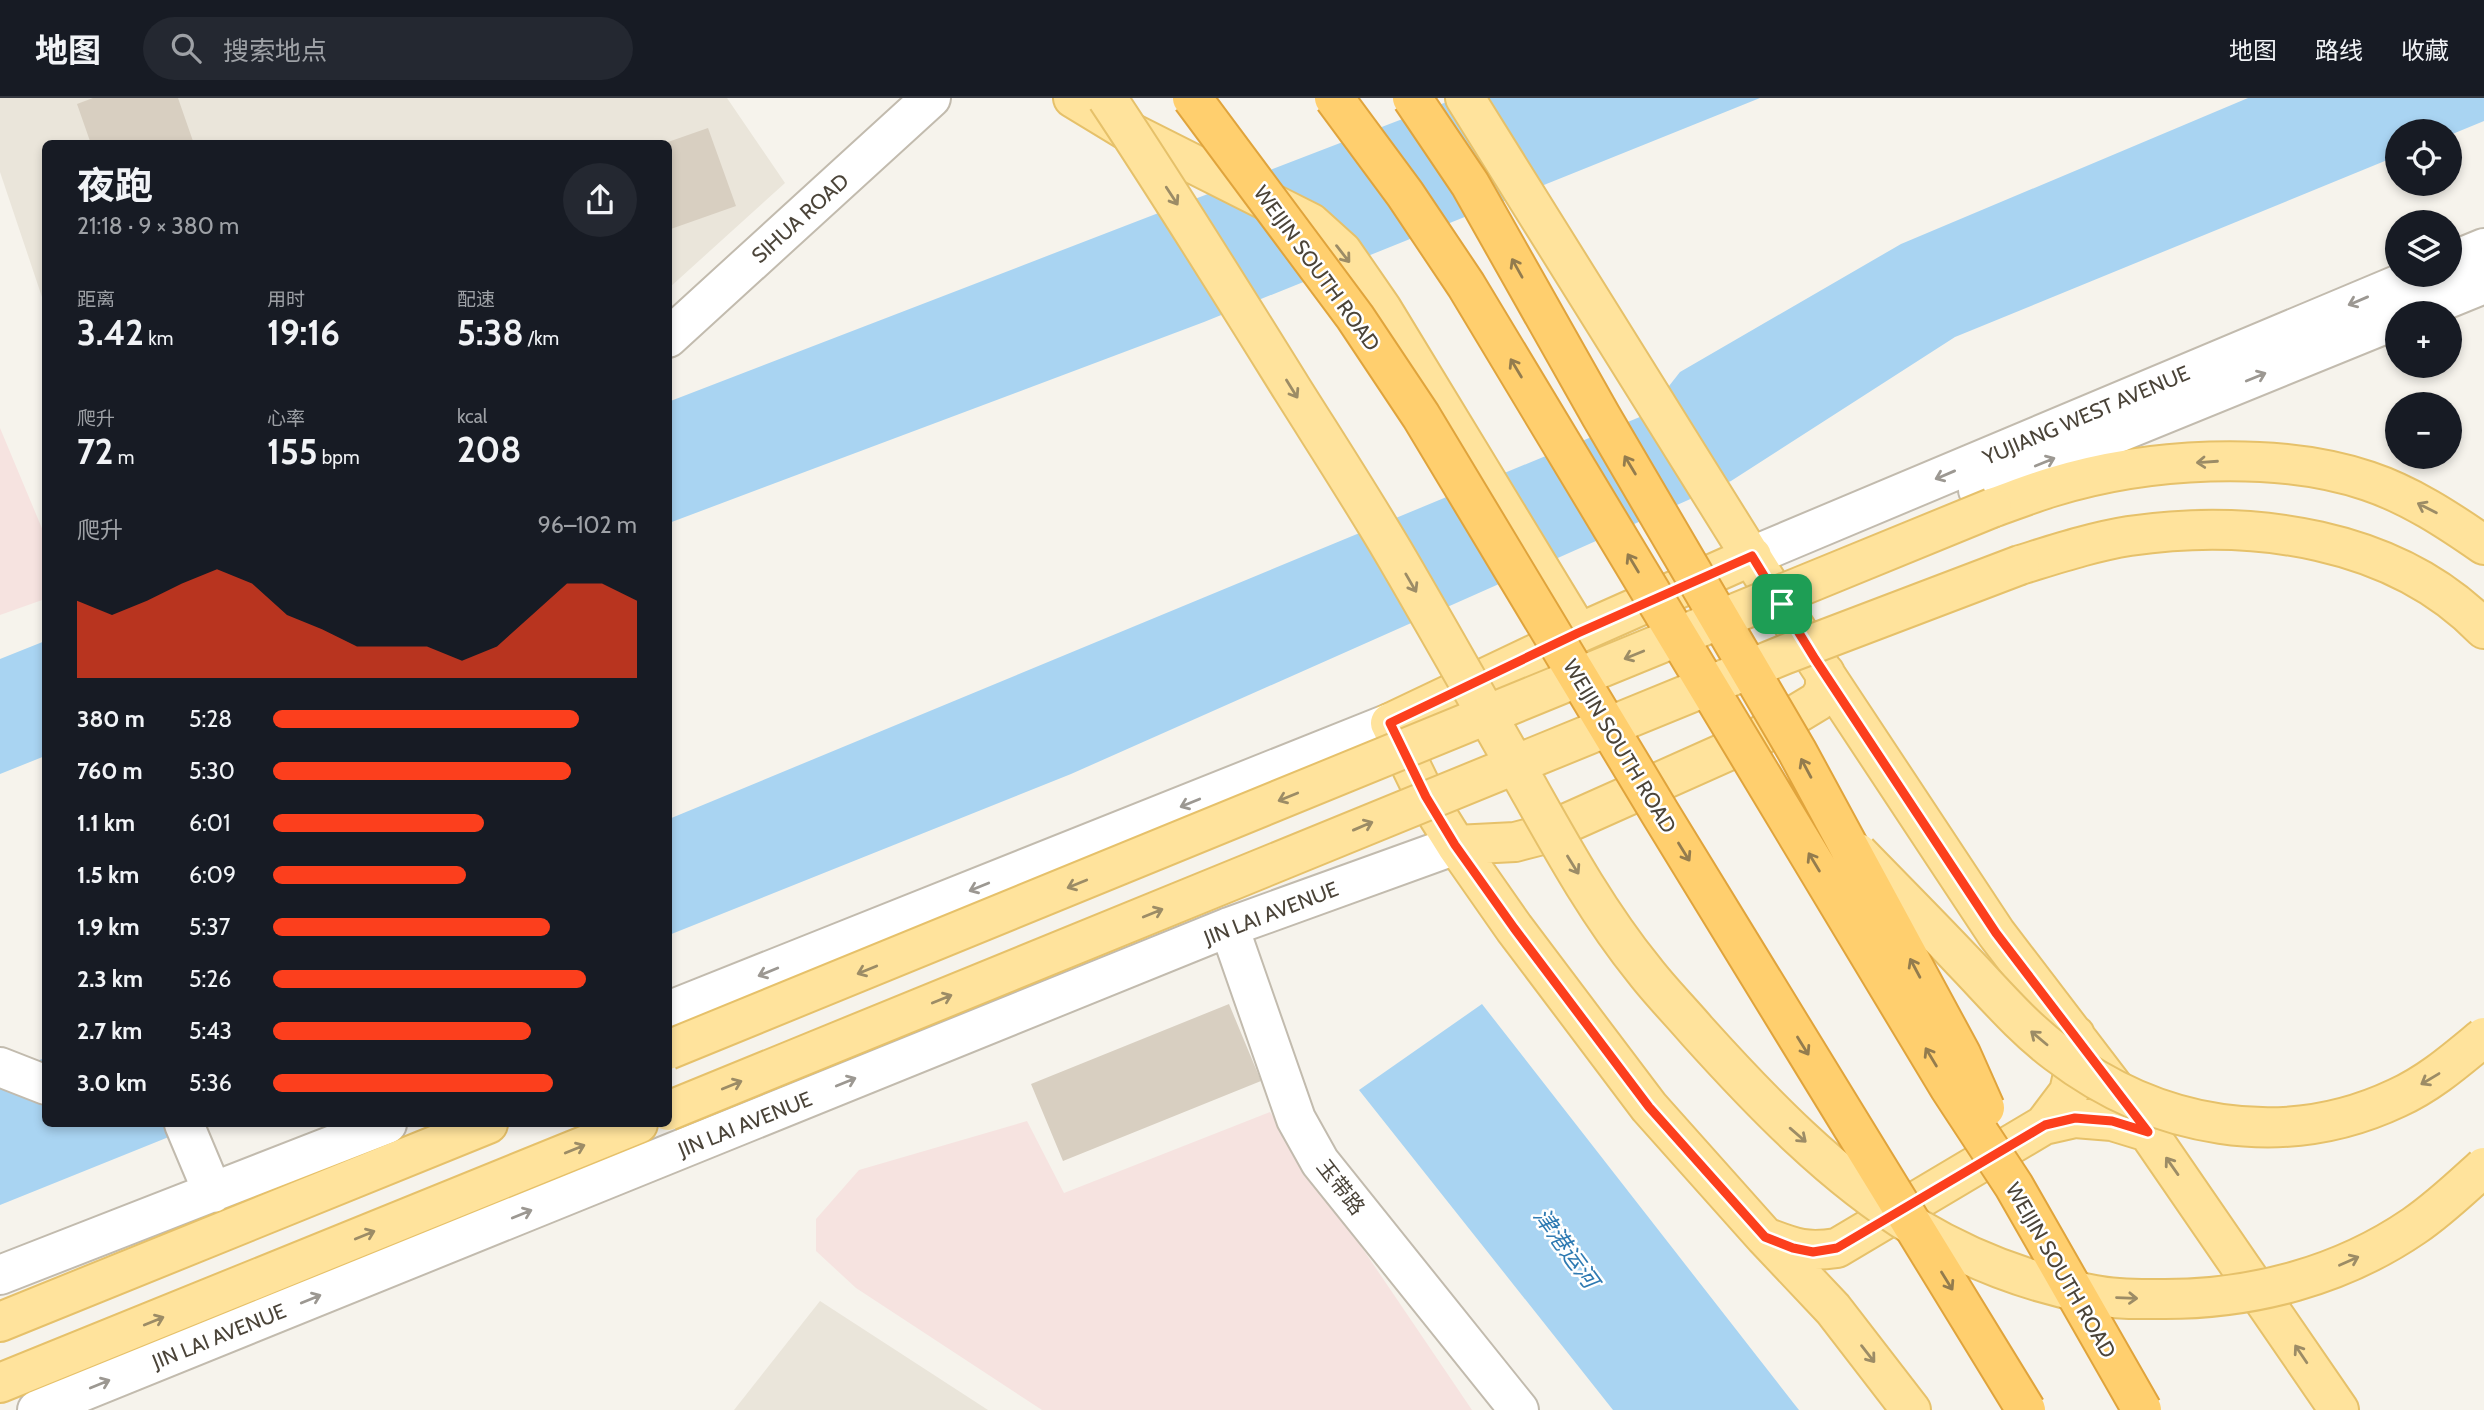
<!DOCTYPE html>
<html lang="zh">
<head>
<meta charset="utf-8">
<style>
  body { margin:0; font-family:Cabin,"Noto Sans SC",sans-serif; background:#242831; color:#f1f3f6; height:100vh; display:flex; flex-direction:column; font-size:26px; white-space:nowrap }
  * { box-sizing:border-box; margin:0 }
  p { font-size:23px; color:#9ea1a6 }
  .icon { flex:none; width:38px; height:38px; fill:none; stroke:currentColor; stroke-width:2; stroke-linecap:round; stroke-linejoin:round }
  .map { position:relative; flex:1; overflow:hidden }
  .side { position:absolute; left:42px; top:42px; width:630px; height:987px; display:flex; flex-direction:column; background:#171b24; border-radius:10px; box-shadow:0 4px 10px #0003 }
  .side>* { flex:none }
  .controls { position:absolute; left:2385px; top:21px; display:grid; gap:14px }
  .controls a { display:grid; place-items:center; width:77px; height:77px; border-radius:50%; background:#171b24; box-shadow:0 4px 10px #0003; font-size:35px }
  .pin { position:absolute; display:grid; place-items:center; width:60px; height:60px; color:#fff; margin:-30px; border-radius:14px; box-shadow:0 4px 10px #0006 }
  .round { display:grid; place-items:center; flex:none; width:74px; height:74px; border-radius:37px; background:#242831 }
  .summary { display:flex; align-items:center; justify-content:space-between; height:119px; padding:0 35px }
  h1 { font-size:38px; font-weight:700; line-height:52px }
  .stats { display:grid; grid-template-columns:repeat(3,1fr); gap:10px; height:119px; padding:7px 35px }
  .stats div { display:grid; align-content:center }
  .stats b { font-size:35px; font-weight:700 }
  .stats small { font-size:19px; font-weight:400 }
  .stats p { font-size:19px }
  .chart { height:196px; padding:14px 35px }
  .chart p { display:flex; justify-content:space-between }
  .chart svg { width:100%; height:126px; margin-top:7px; fill:#fc3f1d; opacity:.7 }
  ul { padding:0 35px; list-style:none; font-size:23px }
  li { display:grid; grid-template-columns:112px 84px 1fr; align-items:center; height:52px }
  li i { height:18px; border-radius:9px; background:#fc3f1d }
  header { display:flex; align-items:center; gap:42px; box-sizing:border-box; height:98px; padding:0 35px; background:#171b24; border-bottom:2px solid #363941 }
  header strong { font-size:33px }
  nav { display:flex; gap:38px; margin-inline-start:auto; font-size:24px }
  .search { width:490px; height:63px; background:#242831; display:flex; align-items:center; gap:18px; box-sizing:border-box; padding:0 24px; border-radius:38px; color:#9ea1a6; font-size:26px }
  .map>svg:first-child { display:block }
</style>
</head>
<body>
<header>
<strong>地图</strong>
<div class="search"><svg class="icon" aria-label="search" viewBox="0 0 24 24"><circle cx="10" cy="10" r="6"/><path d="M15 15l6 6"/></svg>搜索地点</div>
<nav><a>地图</a><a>路线</a><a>收藏</a></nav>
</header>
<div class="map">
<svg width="2484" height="1312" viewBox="0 0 2484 1312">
  <rect width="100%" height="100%" fill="#f6f3ec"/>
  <path fill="#eae5da" d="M0,0H727L785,85L669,190L668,46H46L45,208L0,74Z
    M820,1203L988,1312H734Z"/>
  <path fill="#f6e3e0" d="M0,330L46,440L45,501L0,517Z
    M1270,1014L1472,1312H1042L856,1190L816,1153V1121L859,1072L1027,1023L1064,1095Z"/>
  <path fill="#a9d4f2" d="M1457,0H1760L1204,224L669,425L668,304Z
    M2248,0H2484V23L2450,37V33H2398L2397,58L1955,239L1731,383L1071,676L669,837V721L1647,316L1680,274L1901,146Z
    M45,543V658L0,676V561Z
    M1482,906L1795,1307L1799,1312H1613L1359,992Z
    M45,960L46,1026H201L0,1107V976Z"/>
  <path fill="#d8cfc1" d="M93,0H178L194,46H91L77,6Z
    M708,30L736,108L668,132V44Z
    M1229,906L1261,983L1063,1063L1031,986Z"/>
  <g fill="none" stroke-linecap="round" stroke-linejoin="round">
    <g stroke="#c2bbae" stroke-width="42">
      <path id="minor" d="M2450,164L2484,150
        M2413,215L2484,186
        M668,240L931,0
        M1978,392L2398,221
        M1752,458L2421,177
        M1229,829L1296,1021L1320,1064L1519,1312
        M668,913L1390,625
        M0,969L46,987
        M184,1026L213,1095
        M0,1177L387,1026
        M37,1312L1229,829L1456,747"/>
    </g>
    <g stroke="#e6c16a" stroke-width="42">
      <path id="major" d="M1073,0L1124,31L1311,125L1342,153L1382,211L1579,535
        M1465,0L1815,561L1996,835L2148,1034L2339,1312
        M1992,410C2012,403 2032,395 2052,389C2145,360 2275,352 2368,383C2410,397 2448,422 2484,447
        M1752,458L1579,535L1390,625L1426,699L1456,747L1514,830L1649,1009L1765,1139L1833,1211L1911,1312
        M2020,467C2056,456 2092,444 2129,438C2251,420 2395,439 2484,531
        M1456,747L1515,744L1538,738L1755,641L1818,603L1825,591V575
        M2044,1027L2075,1020L2112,1023L2148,1034
        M1765,1139C1794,1150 1805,1155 1837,1150L2044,1027L2069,994L2074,972L2075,937
        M0,1224L488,1026
        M0,1285L638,1026"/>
    </g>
    <use href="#minor" stroke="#fff" stroke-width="38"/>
    <use href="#major" stroke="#ffe39c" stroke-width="38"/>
    <g stroke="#e6c16a" stroke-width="42" stroke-linecap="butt">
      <path id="major-bridge" d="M1107,0C1171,96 1231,193 1292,291C1326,345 1361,399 1394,455C1438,530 1481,607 1525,684C1561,748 1597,814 1644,872C1660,893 1680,913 1697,933C1761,1004 1833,1079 1915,1129C1970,1162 2031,1185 2094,1197C2118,1202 2142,1201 2165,1201C2253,1201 2341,1178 2414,1128C2439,1111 2462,1089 2484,1069
        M1858,755C1893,791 1928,826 1962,862C1993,894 2021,928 2057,955C2155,1030 2283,1054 2397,1000C2430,985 2456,962 2484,939
        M668,952L1992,410
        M668,1013L1786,556L2020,467"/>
    </g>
    <g stroke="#e0a43c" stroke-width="42" stroke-linecap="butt">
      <path id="highway-bridge" d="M1192,0L1355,219L1421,318L1660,715L2026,1312
        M1334,0L1405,96L1466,187L1949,989L2014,1088L2142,1312
        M1412,0L1470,86L1601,318L1797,653L1961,956L1985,1010"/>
    </g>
    <use href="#major-bridge" stroke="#ffe39c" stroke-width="38"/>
    <use href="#highway-bridge" stroke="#ffcf6e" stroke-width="38"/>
  </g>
  <defs><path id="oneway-shaft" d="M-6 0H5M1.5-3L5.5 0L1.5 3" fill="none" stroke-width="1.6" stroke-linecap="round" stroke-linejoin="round" transform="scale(1.75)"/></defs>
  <g stroke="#9c8c66">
    <use href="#oneway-shaft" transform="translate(1172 98) rotate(57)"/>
    <use href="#oneway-shaft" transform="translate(1343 156) rotate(52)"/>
    <use href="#oneway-shaft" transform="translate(1292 291) rotate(58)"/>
    <use href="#oneway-shaft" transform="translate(2207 364) rotate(176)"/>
    <use href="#oneway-shaft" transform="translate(2427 410) rotate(-153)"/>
    <use href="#oneway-shaft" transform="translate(1411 485) rotate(60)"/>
    <use href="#oneway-shaft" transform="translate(1634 557) rotate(158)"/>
    <use href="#oneway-shaft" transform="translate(1288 699) rotate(158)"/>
    <use href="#oneway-shaft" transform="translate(1363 728) rotate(-23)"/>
    <use href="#oneway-shaft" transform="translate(1573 767) rotate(58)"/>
    <use href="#oneway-shaft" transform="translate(1077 786) rotate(158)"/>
    <use href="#oneway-shaft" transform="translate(1153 815) rotate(-22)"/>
    <use href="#oneway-shaft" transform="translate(867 872) rotate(158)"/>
    <use href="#oneway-shaft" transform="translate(942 901) rotate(-22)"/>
    <use href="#oneway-shaft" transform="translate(2039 940) rotate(-140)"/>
    <use href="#oneway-shaft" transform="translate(2430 981) rotate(149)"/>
    <use href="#oneway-shaft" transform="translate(732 987) rotate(-22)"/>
    <use href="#oneway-shaft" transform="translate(1798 1037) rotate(41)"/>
    <use href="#oneway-shaft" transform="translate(575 1051) rotate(-22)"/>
    <use href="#oneway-shaft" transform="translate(2172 1068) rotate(-125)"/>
    <use href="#oneway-shaft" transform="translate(365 1137) rotate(-22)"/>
    <use href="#oneway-shaft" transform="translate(2349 1163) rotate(-24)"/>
    <use href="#oneway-shaft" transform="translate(2127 1200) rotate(2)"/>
    <use href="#oneway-shaft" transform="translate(154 1223) rotate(-22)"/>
    <use href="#oneway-shaft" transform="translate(1868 1256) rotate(52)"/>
    <use href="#oneway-shaft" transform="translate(2301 1256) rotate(-124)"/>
  </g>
  <g stroke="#937c4e">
    <use href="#oneway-shaft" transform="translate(1517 170) rotate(-119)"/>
    <use href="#oneway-shaft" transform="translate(1516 270) rotate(-121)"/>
    <use href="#oneway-shaft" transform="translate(1630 367) rotate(-121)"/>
    <use href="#oneway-shaft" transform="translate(1633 465) rotate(-121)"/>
    <use href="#oneway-shaft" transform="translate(1806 670) rotate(-118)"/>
    <use href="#oneway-shaft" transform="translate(1684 754) rotate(58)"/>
    <use href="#oneway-shaft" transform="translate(1814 764) rotate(-121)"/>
    <use href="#oneway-shaft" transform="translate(1915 870) rotate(-118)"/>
    <use href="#oneway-shaft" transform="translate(1803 948) rotate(58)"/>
    <use href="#oneway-shaft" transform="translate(1931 959) rotate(-121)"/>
    <use href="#oneway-shaft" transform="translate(1947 1183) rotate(58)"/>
  </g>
  <g stroke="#9c9892">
    <use href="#oneway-shaft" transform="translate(2358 203) rotate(157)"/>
    <use href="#oneway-shaft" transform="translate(2256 279) rotate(-22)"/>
    <use href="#oneway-shaft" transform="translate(2045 364) rotate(-22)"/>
    <use href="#oneway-shaft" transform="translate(1945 377) rotate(157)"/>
    <use href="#oneway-shaft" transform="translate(1190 705) rotate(158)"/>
    <use href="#oneway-shaft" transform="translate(979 789) rotate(158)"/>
    <use href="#oneway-shaft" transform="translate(768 874) rotate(158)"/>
    <use href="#oneway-shaft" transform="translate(846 984) rotate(-22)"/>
    <use href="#oneway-shaft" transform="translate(522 1116) rotate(-22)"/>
    <use href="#oneway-shaft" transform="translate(311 1201) rotate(-22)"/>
    <use href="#oneway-shaft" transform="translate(100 1286) rotate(-22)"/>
  </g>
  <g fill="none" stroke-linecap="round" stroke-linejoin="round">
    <g stroke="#fff" stroke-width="14">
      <path id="route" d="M1752,458L1815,561L1996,835L2148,1034L2112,1023L2075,1020L2045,1027L1837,1150L1813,1154L1793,1150L1765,1139L1649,1009L1514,830L1455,747L1426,699L1390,625L1578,535Z"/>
    </g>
    <use href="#route" stroke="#fc3f1d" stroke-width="9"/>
  </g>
  <g text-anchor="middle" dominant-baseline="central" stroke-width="5" stroke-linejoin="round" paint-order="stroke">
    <g font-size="21" fill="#4b4439" stroke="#fff">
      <text transform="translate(800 120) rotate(-42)">SIHUA ROAD</text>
      <text transform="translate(1317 170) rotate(54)">WEIJIN SOUTH ROAD</text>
      <text transform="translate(2086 317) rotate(-23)">YUJIANG WEST AVENUE</text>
      <text transform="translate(1620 648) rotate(59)">WEIJIN SOUTH ROAD</text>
      <text transform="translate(1271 815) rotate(-21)">JIN LAI AVENUE</text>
      <text transform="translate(745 1026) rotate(-22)">JIN LAI AVENUE</text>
      <text transform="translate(1341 1089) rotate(52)">玉带路</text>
      <text transform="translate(2061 1172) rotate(60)">WEIJIN SOUTH ROAD</text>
      <text transform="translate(219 1238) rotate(-22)">JIN LAI AVENUE</text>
    </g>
    <g font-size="23" font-style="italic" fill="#2e7ab2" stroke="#fff">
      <text transform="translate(1566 1150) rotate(54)">津港运河</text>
    </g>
  </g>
</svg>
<div class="controls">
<a><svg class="icon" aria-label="locate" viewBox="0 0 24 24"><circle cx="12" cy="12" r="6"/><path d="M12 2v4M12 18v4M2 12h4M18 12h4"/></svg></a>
<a><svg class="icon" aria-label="layers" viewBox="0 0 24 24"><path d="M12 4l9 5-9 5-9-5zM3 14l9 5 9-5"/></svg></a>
<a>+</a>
<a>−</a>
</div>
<div class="pin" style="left:1782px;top:506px;background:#1e9e55"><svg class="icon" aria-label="arrive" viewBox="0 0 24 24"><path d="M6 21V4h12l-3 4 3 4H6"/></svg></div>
<section class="side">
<div class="summary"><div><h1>夜跑</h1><p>21:18 · 9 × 380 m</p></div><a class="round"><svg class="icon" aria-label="share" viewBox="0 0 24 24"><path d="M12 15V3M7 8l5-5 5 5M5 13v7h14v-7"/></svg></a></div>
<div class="stats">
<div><p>距离</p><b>3.42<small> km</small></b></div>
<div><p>用时</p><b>19:16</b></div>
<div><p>配速</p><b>5:38<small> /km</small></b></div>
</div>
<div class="stats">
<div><p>爬升</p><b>72<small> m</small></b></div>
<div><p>心率</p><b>155<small> bpm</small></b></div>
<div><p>kcal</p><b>208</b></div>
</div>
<div class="chart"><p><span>爬升</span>96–102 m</p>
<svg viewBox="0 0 160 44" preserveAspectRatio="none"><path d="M0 44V17L10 22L20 17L30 11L40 6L50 11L60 22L70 27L80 33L90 33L100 33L110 38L120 33L130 22L140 11L150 11L160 17V44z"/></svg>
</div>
<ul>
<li><b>380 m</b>5:28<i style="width:84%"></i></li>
<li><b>760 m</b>5:30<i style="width:82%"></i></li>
<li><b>1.1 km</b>6:01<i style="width:58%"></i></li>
<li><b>1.5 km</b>6:09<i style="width:53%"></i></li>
<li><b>1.9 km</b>5:37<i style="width:76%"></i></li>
<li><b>2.3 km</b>5:26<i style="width:86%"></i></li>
<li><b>2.7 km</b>5:43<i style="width:71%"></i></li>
<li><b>3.0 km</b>5:36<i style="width:77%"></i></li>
</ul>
</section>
</div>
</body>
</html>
